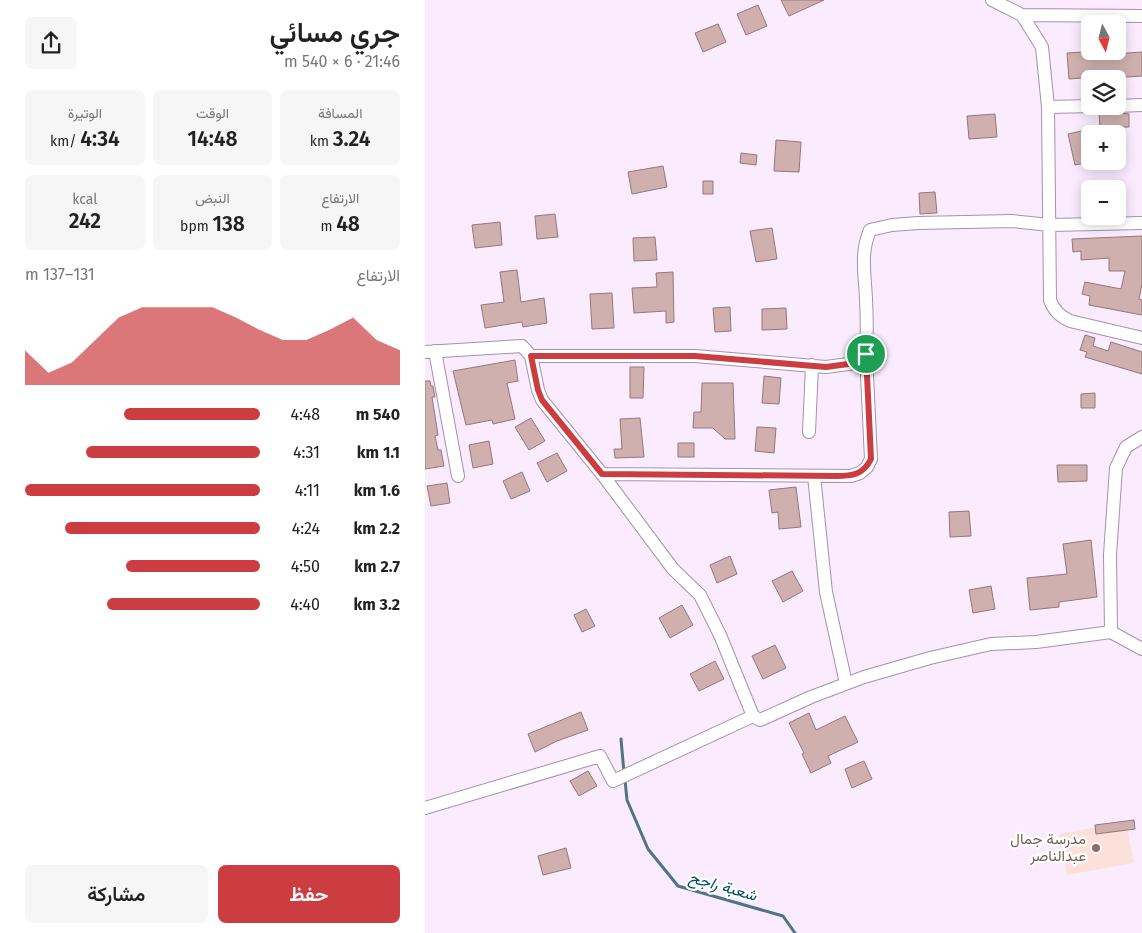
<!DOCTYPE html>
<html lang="ar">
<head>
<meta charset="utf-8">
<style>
  body { margin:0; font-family:"Fira Sans",Vazirmatn,sans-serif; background:#f6f6f6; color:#222; direction:rtl; height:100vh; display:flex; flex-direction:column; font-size:19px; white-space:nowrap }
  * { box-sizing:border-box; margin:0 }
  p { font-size:16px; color:#767676 }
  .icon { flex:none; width:28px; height:28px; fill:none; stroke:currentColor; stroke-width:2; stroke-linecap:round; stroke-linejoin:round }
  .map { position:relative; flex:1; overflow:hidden; direction:ltr }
  .drawer { display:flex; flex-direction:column; background:#fff; width:425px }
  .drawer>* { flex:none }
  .needle { width:32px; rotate:173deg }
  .tools { position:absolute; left:656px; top:15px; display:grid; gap:10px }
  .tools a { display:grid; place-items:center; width:45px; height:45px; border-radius:8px; background:#fff; box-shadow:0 2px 12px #0003; font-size:25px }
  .pin { position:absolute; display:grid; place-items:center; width:42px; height:42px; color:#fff; margin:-21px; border:2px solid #fff; border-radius:50%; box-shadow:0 1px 5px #0007 }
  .round { display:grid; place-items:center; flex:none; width:52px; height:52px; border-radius:8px; background:#f6f6f6 }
  .head { display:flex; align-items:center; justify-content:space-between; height:85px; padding:0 25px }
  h1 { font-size:28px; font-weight:600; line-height:38px }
  .figures { display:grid; grid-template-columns:repeat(3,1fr); gap:8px; height:85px; padding:5px 25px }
  .figures div { display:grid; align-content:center; border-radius:8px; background:#f6f6f6; text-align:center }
  .figures b { font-size:21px; font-weight:600 }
  .figures small { font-size:14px; font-weight:400 }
  .figures p { font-size:14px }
  .chart { height:140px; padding:10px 25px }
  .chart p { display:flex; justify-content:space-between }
  .chart svg { width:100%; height:90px; margin-top:5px; fill:#cc3d41; opacity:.7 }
  .action { display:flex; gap:10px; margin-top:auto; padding:10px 25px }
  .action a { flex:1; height:58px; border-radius:8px; background:#cc3d41; color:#fff; font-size:20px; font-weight:600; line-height:58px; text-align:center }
  .action a+a { background:#f6f6f6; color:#222 }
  ul { padding:0 25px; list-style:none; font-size:16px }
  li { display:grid; grid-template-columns:80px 60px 1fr; align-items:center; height:38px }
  li i { height:12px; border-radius:6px; background:#cc3d41 }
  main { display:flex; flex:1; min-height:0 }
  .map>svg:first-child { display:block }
</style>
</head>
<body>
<main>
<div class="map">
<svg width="717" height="933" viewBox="0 0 717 933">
  <rect width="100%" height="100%" fill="#faebfe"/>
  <path fill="#fbe1da" d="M701,822L709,863L642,875L634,834Z"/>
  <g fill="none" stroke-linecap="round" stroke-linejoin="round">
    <path stroke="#507484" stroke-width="3" d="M196,739L199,773
      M200,780L202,800L223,849L253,886L358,916L370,933"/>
  </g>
  <path fill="#cfb0ae" stroke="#957876" d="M356,0H399L364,16Z
    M333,5L342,26L321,35L312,14Z
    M293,24L301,42L278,52L270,33Z
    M675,51V55L717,52V76L686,78V76L644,79L642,53Z
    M687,112L704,114V127L675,128L674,113Z
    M570,114L572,137L544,139L542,116Z
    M665,129V162L650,165L643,134Z
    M351,140L376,142L374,172L349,171Z
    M316,153L332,155L331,165L315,163Z
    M238,166L242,187L207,194L203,172Z
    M278,181H288V194H278Z
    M510,192L512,213L495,214L494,193Z
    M130,214L133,237L112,239L110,216Z
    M75,222L77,245L50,248L47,225Z
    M347,228L352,259L331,262L325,231Z
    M717,236V284L714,299L717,300V315L664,305L665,296L657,294L660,282L696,289L700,271H684V258L656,260V251L648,252L647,239Z
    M230,237L232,260L209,261L208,238Z
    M92,270L96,302L119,298L122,323L98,327L97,322L60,328L56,305L79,302L75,272Z
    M248,272L249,322L241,323V311L209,313L207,288L232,287L231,273Z
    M187,293L189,328L167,329L165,294Z
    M305,307L306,331L290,332L288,308Z
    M361,308L362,329L337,330V309Z
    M660,335L670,338L668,346L683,351L686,342L717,352V374L660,357L662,352L655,350Z
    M90,360L93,381L82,383L90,419L68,424L67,420L41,425L28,371Z
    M205,367H219L218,398H205Z
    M339,376L356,378L354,404L337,403Z
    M0,381H5L6,386H8L10,397H7L13,435L10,436L13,450H16L19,466L0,469Z
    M277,383H308L310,439H300L288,428H268L269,412H276Z
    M670,393V408H656V394Z
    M106,418L120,441L104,450L90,427Z
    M215,418L219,457L190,458L189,449H197L195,419Z
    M332,427L351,428L349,453L330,451Z
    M64,441L68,464L48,468L44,445Z
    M253,443H269V457H253Z
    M132,453L142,471L122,482L112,463Z
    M632,465H662V481L633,482Z
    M97,472L105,491L86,499L78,481Z
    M22,483L25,503L6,506L2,486Z
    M371,487L376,527L354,529L353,512L347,513L344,490Z
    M544,511L546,536L525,537L524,512Z
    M666,540L672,597L634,602V607L605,610L602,578L642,574L638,544Z
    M305,556L312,574L292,583L285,565Z
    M367,571L378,591L358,602L347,581Z
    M566,586L570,609L548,613L544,590Z
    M257,605L268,625L245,638L234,618Z
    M161,609L170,626L157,632L149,615Z
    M350,645L361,668L338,679L327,656Z
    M290,661L299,679L274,691L265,674Z
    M156,712L163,730L132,741L110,752L103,734Z
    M384,713L391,730L420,716L433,742L403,756L406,763L386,773L377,754L379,753L364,723Z
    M439,761L447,779L427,788L420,769Z
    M163,771L172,786L154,796L145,781Z
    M709,820L710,829L671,834L670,825Z
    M141,848L146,868L118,875L113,856Z"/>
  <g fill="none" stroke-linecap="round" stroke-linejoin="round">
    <g stroke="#a493a8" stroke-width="14">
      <path id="street" d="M567,0L597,15L617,47L623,107L625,300C629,311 635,316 645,321L717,338
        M597,15L717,16
        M692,106L717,105
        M623,107L669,106
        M10,351L33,476
        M0,352L97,346L106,356H270L401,367L431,363L441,354C442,336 442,318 441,299C440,275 435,253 445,230L467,225L493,223L587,221L625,225L717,223
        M106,356L113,390L117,400L177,474L248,569L275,595L295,635L328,716L335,720L386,697L439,677L505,658L566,644L611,642L686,632L717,649
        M384,432L387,365
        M177,474L426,476L435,473L442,467L446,459L441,354
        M389,476L401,592L420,679
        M686,632L685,555L691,468L701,447L717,437
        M0,808L175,756L188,781L328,716"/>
    </g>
    <use href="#street" stroke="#fff" stroke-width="12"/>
  </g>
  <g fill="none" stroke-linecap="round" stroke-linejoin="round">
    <g stroke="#fff" stroke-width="10">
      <path id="route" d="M441,354L446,459C438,475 427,476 411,476L177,474L117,400L113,390L106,356H270L401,367L431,363Z"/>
    </g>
    <use href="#route" stroke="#cc3d41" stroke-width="6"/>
  </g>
  <circle fill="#8d6e63" stroke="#fff" stroke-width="2" cx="671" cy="848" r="5"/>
  <g text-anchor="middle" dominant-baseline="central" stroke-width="4.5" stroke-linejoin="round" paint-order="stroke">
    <g font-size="15" fill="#785e54" stroke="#fff" text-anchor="end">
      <text x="661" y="839">مدرسة جمال<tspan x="661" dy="17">عبدالناصر</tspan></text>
    </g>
    <g font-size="16" font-style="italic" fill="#005065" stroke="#fff">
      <text transform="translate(298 886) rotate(16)">شعبة راجح</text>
    </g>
  </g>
</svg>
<div class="tools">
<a><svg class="needle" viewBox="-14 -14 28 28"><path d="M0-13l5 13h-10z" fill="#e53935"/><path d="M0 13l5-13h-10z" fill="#767676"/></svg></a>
<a><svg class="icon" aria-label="layers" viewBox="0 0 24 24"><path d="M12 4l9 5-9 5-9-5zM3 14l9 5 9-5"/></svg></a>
<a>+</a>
<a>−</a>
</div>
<div class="pin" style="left:441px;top:354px;background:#1e9e55"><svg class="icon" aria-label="arrive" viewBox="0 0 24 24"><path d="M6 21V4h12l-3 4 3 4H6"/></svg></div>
</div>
<section class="drawer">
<div class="head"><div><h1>جري مسائي</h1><p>21:46 · 6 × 540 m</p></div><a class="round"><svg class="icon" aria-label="share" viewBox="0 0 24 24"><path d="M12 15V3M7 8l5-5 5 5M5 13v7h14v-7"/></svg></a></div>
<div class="figures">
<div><p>المسافة</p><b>3.24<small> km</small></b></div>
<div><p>الوقت</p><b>14:48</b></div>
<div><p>الوتيرة</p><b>4:34<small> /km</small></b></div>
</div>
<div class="figures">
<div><p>الارتفاع</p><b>48<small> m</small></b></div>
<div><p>النبض</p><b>138<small> bpm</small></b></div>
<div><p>kcal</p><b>242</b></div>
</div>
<div class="chart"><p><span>الارتفاع</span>131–137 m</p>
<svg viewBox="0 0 160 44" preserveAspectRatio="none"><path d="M0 44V27L10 38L20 33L30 22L40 11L50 6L60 6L70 6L80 6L90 11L100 17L110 22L120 22L130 17L140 11L150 22L160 27V44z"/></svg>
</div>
<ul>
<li><b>540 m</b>4:48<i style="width:58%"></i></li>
<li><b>1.1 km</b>4:31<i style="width:74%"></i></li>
<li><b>1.6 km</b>4:11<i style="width:100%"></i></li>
<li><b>2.2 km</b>4:24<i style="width:83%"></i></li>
<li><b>2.7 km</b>4:50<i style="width:57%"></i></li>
<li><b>3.2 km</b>4:40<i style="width:65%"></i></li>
</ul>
<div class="action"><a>حفظ</a><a>مشاركة</a></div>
</section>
</main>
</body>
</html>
